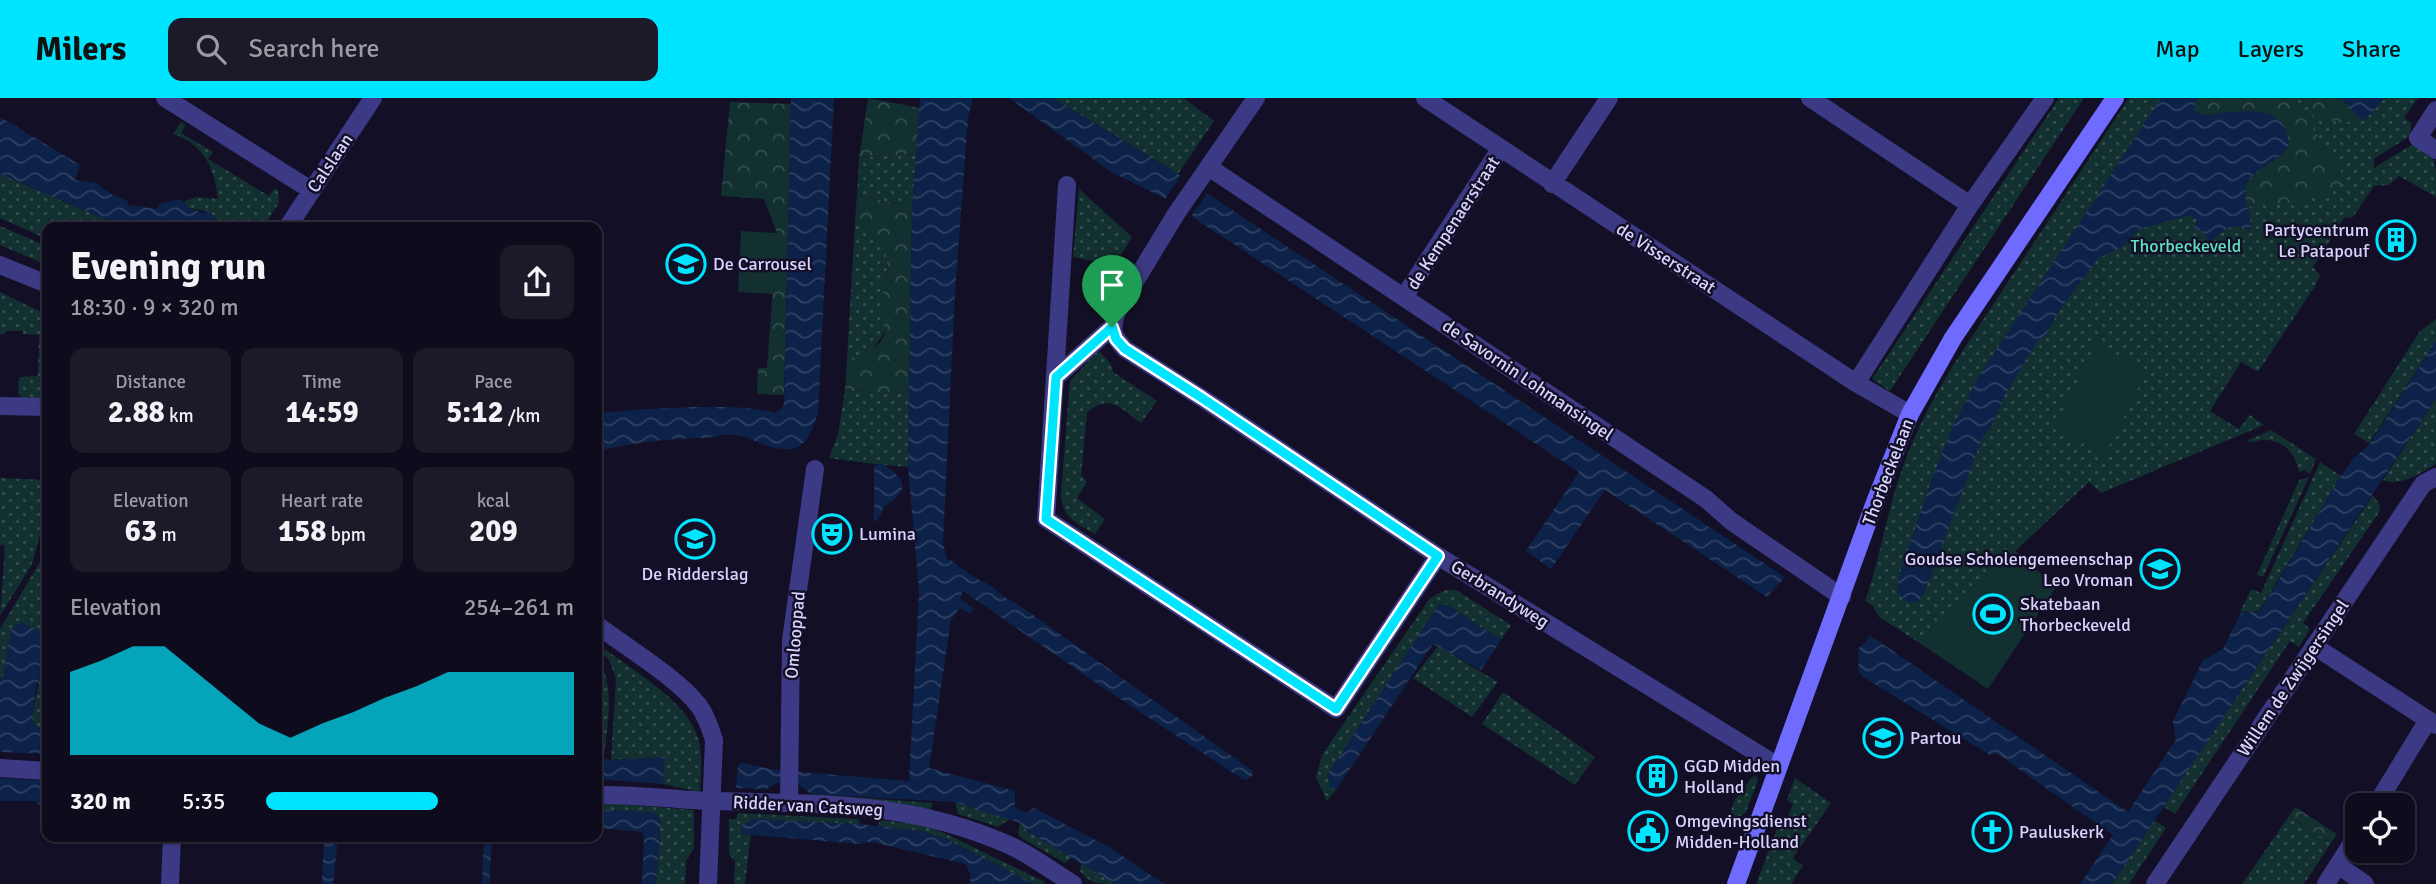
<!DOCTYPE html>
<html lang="en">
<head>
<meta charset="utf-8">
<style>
  body { margin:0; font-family:Signika,sans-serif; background:#1c1929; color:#f1f3f6; height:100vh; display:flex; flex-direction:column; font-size:26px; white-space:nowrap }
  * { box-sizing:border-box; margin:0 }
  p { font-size:23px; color:#9b9ba3 }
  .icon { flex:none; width:38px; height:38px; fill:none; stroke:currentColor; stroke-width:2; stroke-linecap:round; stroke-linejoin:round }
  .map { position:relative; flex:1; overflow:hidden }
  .side { position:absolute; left:42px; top:124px; width:560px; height:620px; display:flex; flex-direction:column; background:#0e0b1c; border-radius:14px; box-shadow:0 2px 5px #0004,0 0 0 2px #2e2b3b }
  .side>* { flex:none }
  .tools { position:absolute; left:2345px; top:695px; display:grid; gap:14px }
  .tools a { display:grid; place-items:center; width:70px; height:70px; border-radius:14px; background:#0e0b1c; box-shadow:0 2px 5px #0004,0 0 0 2px #2e2b3b; font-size:35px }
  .pin { position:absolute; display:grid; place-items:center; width:60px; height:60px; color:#fff; margin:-72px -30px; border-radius:50% 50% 50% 0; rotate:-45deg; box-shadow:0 0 7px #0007 }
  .pin .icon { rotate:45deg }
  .round { display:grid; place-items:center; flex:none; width:74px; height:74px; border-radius:14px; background:#1c1929 }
  .summary { display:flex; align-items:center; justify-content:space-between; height:119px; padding:0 28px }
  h1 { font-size:38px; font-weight:700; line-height:52px }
  .figures { display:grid; grid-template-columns:repeat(3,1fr); gap:10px; height:119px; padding:7px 28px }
  .figures div { display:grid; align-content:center; border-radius:14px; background:#1c1929; text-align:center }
  .figures b { font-size:30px; font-weight:700 }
  .figures small { font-size:19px; font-weight:400 }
  .figures p { font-size:19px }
  .chart { height:196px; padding:14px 28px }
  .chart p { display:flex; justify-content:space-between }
  .chart svg { width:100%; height:126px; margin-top:7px; fill:#00e5ff; opacity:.7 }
  ul { padding:0 28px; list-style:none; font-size:23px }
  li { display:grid; grid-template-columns:112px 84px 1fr; align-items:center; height:52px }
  li i { height:18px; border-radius:9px; background:#00e5ff }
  header { display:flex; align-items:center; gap:42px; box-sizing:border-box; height:98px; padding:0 35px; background:#00e5ff; color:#111 }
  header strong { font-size:33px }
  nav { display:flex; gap:38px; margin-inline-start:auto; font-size:24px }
  .search { width:490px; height:63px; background:#1c1929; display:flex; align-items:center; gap:18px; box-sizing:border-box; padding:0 24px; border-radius:14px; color:#9b9ba3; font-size:26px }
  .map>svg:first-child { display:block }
</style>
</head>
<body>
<header>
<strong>Milers</strong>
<div class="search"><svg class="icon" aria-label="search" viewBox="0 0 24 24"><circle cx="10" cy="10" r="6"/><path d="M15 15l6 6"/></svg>Search here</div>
<nav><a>Map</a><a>Layers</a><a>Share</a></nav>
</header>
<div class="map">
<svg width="2436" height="786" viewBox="0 0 2436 786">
  <defs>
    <pattern id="grass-dots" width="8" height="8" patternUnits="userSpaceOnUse" patternTransform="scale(1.75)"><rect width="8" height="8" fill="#12302f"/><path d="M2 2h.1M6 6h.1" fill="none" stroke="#344d4e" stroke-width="1.8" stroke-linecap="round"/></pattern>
    <pattern id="forest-crowns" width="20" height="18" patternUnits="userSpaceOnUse" patternTransform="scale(1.75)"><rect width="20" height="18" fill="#12302f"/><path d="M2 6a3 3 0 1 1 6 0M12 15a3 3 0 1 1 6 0" fill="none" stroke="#344d4e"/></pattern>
    <pattern id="water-waves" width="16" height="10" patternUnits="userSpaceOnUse" patternTransform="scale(1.75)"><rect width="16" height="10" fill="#0c2248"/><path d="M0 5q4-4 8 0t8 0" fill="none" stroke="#2f4163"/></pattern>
  </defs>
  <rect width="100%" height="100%" fill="#130f26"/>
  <path fill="url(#grass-dots)" d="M1053,0H1184L1214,23L1178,76Z
    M2059,0H2084L1890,293L1872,281Z
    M2129,0H2418L2404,20L2411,25L2410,38L2374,61V70L2413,46L2433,61L2436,73V99L2399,78L2389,87L2374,88L2353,119L2344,120L2313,169L2320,177L2315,188L2258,274L2241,264L2210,313L2239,331L2250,317L2264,327L2101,395L2089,384L1918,544L1879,519L1873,508L1865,503C1879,464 1885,423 1898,383C1911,342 1931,303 1954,266Z
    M181,24L186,27L181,35L213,54L208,61L269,98L275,90L278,92L279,105L263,129H221L210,114L189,110L183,104L196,99L218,101C215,71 204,46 173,36Z
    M917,55L912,109L857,97L859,60Z
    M0,76L123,129L47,130V141L0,120Z
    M1079,91L1132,139L1115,167L1073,159Z
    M855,124L874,137L886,153L887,174L882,198L886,227L884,235L870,255L847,261Z
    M0,128L47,148V167L0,147Z
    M0,194L47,217V302L23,301L18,295L19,279L38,278L39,237L23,236V233H6L5,236H0Z
    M2436,221V243L2369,345L2354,336L2420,233Z
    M1100,254L1111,266L1113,274L1157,303L1141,325C1122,312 1109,294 1087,315L1081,377L1087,384L1077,400L1105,421L1095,436C1076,425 1062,420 1061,396L1070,283L1096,255Z
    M845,293L909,295L908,369C881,367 856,364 829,360L838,336Z
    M2436,301V366C2421,375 2401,389 2383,382Z
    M2271,332L2316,361L2310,376L2305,372L2299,374C2296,356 2283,341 2263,342C2256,343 2253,345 2246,343Z
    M2320,364L2341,378L2259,513L2240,514L2251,491L2261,495Z
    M2309,379L2263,479L2257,477L2299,382Z
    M0,380L47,382V411L32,466L0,518L5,448L0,447Z
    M2373,397L2379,406L2380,413L2303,525L2310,531L2299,549L2290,543L2175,716L2163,708Z
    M41,462L47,463V541L43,535L0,582V531Z
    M1446,492H1456L1511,527L1501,542L1447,507L1330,688L1336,692L1327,703L1316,679L1322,657L1430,500Z
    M597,546C628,569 687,602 698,640C703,657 701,676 700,694L663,686L664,659L611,662L616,580L609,562L597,551Z
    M1438,548L1498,584L1472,619L1413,580Z
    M597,563C617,583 606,633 604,661L597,659Z
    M39,583H47V632L37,630L32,621Z
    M1503,594L1595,659L1575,687L1482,626Z
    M1756,678L1758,682L1746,714L1740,719L1734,718L1731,713L1734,703L1752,679Z
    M1795,680L1831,705L1793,760L1803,768L1791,786H1756L1782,718L1787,720L1793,706L1787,702Z
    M811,696L933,705L930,712L816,700Z
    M597,704L694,712V750L686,763L685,786H656L660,735L656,715L597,711Z
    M955,704L1010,721L998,729L958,716Z
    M738,715L858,721L860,726L752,721L741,736L751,737L745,786H734L735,763L729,756V721H736Z
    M2289,718L2331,745L2304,786H2242Z
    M880,722L921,727L942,734L1045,784L1044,786H1035L948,742L921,733L878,728Z
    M2154,722L2166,730L2129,786H2112Z
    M1020,725L1027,733L1072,759L1065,765L1021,740L1018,735Z
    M1081,765L1115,786C1100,786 1089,786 1080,773Z"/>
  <path fill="url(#forest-crowns)" d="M868,0L921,10L917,55L859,60Z
    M2198,0H2293L2346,81C2324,105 2278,105 2248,109C2241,93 2247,81 2261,71L2235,11L2202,17L2195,13L2194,8Z
    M2302,0H2341L2360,21L2344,25L2314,19Z
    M730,4L791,6L784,297L757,296L758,270H767L777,135L764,101L721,98Z
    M857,97L912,109L909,295L845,293L847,261C865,256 889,248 885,224C884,215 881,206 882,197C883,190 886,183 887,176C890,150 875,137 855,124Z
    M2295,709L2337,736L2331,745L2289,718Z"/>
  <path fill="#12302f" d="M741,133L777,135L774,196L738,194Z
    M2096,246L2147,272L2105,357L2054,331Z
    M2015,452L2056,489L1988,591L1918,544Z"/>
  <path fill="url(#water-waves)" d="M791,0H834L818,315C813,328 809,345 795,350C774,356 757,341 737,337C726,335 716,339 705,340C668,340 633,345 597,353V316C635,311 672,309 711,309C733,309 754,309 775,315L781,311L784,306Z
    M920,0H973L968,20L955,194L943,445L947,462H951C963,472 973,479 986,485C997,491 1004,501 1016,505L1253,673L1252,678L1247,682L1242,681L1096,585L963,493L960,500L973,510L970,516L960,510L951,522L929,670L1015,693V709L1026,715L1034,710L1111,750L1164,786H1115L1027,733L1020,725L955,704L811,696L798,686L778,684L766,691L736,690L738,668L742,665L776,672L909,683L919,493L908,369L912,109Z
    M1009,0H1053L1178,76L1785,479L1767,499L1605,392L1551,471L1526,453L1579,374L1162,99L1111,74Z
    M2161,0H2198L2194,8L2195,13L2202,17C2234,15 2287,0 2289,47C2278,66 2255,69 2247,85C2239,102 2256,116 2249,133C2230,120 2224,136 2209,144L2201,132H2196L2194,129L2197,122L2190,117L2140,131L2122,149L2099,160L2060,211L2045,239L2038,242L2005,297L1990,331L1983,338L1923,498L1917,504H1908L1897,494L1899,477L1931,383L1953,328L1979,278Z
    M2341,0H2385L2365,22L2360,21Z
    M0,19L80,67L75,82L96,85L111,96L128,103L127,107L158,111V106L181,101L189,110L203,115L207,111L221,129H123L0,76Z
    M2436,243V301L2112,786H2080L2113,737L1996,655L1990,657L1863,579L1858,573L1859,550L1871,538L2128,714L2176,641L2173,623L2203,562L2223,551L2241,515L2260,513L2341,378L2353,361L2369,347Z
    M883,366C910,384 908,392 883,410L882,415L874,425V367Z
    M1439,506L1447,507L1501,542L1481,572L1433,546L1336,692L1330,688L1327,677Z
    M21,524L43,535L47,541V551L43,545L40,548L41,566L47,572V583H39L37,585L32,621L37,630L47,632V656L0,654V582L3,578L11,531Z
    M597,659L611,662L665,659L663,686L597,681Z
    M0,680L47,683V714L35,703H0Z
    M597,711L656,715L661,722L656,786H642L644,739L641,734L598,730Z
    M752,721L860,726L921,733L948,742L1035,786H969L971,779L966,766L876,745L867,744L859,746L741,736V728Z
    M324,739H338L333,786H322Z
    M484,739H492L489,786H482Z"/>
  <path fill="#130f26" d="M1183,75L1209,93L1189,121L1163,104Z"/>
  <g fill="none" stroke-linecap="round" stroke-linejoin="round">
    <path stroke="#3d3a85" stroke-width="18" d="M165,0L311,92
      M1256,0L1176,116L1117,213C1111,232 1111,236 1125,251L1202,300L1438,458L1778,668
      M1425,0L1856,285L1910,316
      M1810,0L1970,107
      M2436,12L2418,40L2436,52
      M1210,70L1706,401L1731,423L1842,499
      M1552,86L1609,0
      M1067,87L1046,421L1336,611L1438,458
      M287,130L373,0
      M0,167L47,186
      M1404,199L1501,50
      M1056,279L1112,229
      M1856,285L1970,107L2045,0
      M0,308L47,309
      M597,527C626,549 678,580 699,608C707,619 710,630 714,642L708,786
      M2314,548L2436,627
      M0,670L47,673
      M597,697C636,696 675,702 715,703C819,706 910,703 1009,747C1031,757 1052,773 1073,786
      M789,704L791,542L815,371
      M2376,707L2428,622
      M2338,767L2365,786
      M170,786L172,738
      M2155,786L2423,386L2436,379
      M2326,786L2357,737"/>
    <path stroke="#6f6bff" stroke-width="18" d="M1736,786L1875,404L1910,316L1953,240L2115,0"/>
  </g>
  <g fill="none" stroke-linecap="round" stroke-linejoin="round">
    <g stroke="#fff" stroke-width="14">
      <path id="route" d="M1112,229L1116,241L1125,251L1202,300L1438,458L1336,611L1046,421L1056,279Z"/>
    </g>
    <use href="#route" stroke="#00e5ff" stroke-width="9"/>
  </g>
  <defs>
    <g id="building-ring" transform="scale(2.0125)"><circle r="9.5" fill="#130f26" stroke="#00e5ff" stroke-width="1.5"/><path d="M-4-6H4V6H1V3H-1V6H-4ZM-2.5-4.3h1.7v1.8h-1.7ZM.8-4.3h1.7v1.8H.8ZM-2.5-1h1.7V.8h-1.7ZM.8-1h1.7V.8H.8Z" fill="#00e5ff"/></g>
    <g id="school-ring" transform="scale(2.0125)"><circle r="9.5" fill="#130f26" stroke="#00e5ff" stroke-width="1.5"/><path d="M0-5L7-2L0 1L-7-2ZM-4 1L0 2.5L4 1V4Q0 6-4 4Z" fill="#00e5ff"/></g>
    <g id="theatre-ring" transform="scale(2.0125)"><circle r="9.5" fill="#130f26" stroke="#00e5ff" stroke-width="1.5"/><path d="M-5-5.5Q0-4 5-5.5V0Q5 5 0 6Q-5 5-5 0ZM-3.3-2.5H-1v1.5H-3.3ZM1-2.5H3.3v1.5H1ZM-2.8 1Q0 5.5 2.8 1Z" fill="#00e5ff"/></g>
    <g id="stadium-ring" transform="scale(2.0125)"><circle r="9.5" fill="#130f26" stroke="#00e5ff" stroke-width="1.5"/><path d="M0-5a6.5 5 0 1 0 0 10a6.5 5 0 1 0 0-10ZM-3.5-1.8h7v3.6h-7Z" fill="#00e5ff"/></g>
    <g id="civic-ring" transform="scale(2.0125)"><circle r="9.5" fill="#130f26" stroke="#00e5ff" stroke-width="1.5"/><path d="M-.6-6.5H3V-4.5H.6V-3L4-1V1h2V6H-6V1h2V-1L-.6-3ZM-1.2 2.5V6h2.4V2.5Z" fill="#00e5ff"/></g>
    <g id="church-ring" transform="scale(2.0125)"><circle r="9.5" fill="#130f26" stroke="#00e5ff" stroke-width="1.5"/><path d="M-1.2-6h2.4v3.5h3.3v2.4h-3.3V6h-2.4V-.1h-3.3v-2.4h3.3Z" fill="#00e5ff"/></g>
  </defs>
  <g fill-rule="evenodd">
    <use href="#building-ring" x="2396" y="142"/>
    <use href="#school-ring" x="686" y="166"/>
    <use href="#theatre-ring" x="832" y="436"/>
    <use href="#school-ring" x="695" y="441"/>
    <use href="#school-ring" x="2160" y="471"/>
    <use href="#stadium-ring" x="1993" y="516"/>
    <use href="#school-ring" x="1883" y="640"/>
    <use href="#building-ring" x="1657" y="678"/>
    <use href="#civic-ring" x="1648" y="733"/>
    <use href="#church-ring" x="1992" y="734"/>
  </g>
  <g text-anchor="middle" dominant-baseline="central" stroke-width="5" stroke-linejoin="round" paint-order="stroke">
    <g font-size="18" fill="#d9d4ff" stroke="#130f26">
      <text transform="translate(330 65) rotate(-56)">Calslaan</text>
      <text transform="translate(1453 125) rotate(-57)">de Kempenaerstraat</text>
      <text transform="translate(1666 160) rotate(33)">de Visserstraat</text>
      <text transform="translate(1528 282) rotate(34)">de Savornin Lohmansingel</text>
      <text transform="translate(1888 374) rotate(-69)">Thorbeckelaan</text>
      <text transform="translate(1500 496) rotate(32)">Gerbrandyweg</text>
      <text transform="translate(795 537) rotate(-85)">Omlooppad</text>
      <text transform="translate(2293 580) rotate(-56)">Willem de Zwijgersingel</text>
      <text transform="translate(808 708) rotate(3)">Ridder van Catsweg</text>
    </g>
    <g font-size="18" fill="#d9d4ff" stroke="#130f26" text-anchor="start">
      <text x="2369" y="132" text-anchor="end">Partycentrum<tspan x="2369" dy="21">Le Patapouf</tspan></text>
      <text x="713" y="166">De Carrousel</text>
      <text x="859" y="436">Lumina</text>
      <text x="2133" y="461" text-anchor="end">Goudse Scholengemeenschap<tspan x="2133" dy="21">Leo Vroman</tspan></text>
      <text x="695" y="476" text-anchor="middle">De Ridderslag</text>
      <text x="2020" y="506">Skatebaan<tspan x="2020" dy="21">Thorbeckeveld</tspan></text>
      <text x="1910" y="640">Partou</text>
      <text x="1684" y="668">GGD Midden<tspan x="1684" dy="21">Holland</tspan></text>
      <text x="1675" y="723">Omgevingsdienst<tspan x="1675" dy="21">Midden-Holland</tspan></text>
      <text x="2019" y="734">Pauluskerk</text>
    </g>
    <g font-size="18" fill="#5fe0c0" stroke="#130f26">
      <text x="2186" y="148">Thorbeckeveld</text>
    </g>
  </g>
</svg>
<div class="tools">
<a><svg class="icon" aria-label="locate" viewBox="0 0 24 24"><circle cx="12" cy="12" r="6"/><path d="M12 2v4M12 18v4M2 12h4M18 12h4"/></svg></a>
</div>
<div class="pin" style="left:1112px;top:229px;background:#1e9e55"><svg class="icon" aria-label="arrive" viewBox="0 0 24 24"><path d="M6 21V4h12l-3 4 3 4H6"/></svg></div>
<section class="side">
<div class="summary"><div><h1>Evening run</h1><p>18:30 · 9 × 320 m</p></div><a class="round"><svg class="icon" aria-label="share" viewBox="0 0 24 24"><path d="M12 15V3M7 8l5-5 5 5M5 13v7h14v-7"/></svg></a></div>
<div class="figures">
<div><p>Distance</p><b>2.88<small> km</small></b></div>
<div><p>Time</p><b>14:59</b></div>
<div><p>Pace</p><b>5:12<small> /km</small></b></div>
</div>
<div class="figures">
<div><p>Elevation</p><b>63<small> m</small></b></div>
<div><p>Heart rate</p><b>158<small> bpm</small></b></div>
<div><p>kcal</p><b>209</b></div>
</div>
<div class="chart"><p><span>Elevation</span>254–261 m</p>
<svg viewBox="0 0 160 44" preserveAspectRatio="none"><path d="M0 44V15L10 11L20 6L30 6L40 15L50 24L60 33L70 38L80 33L90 29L100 24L110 20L120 15L130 15L140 15L150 15L160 15V44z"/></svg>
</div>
<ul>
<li><b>320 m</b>5:35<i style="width:56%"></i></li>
</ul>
</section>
</div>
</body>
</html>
